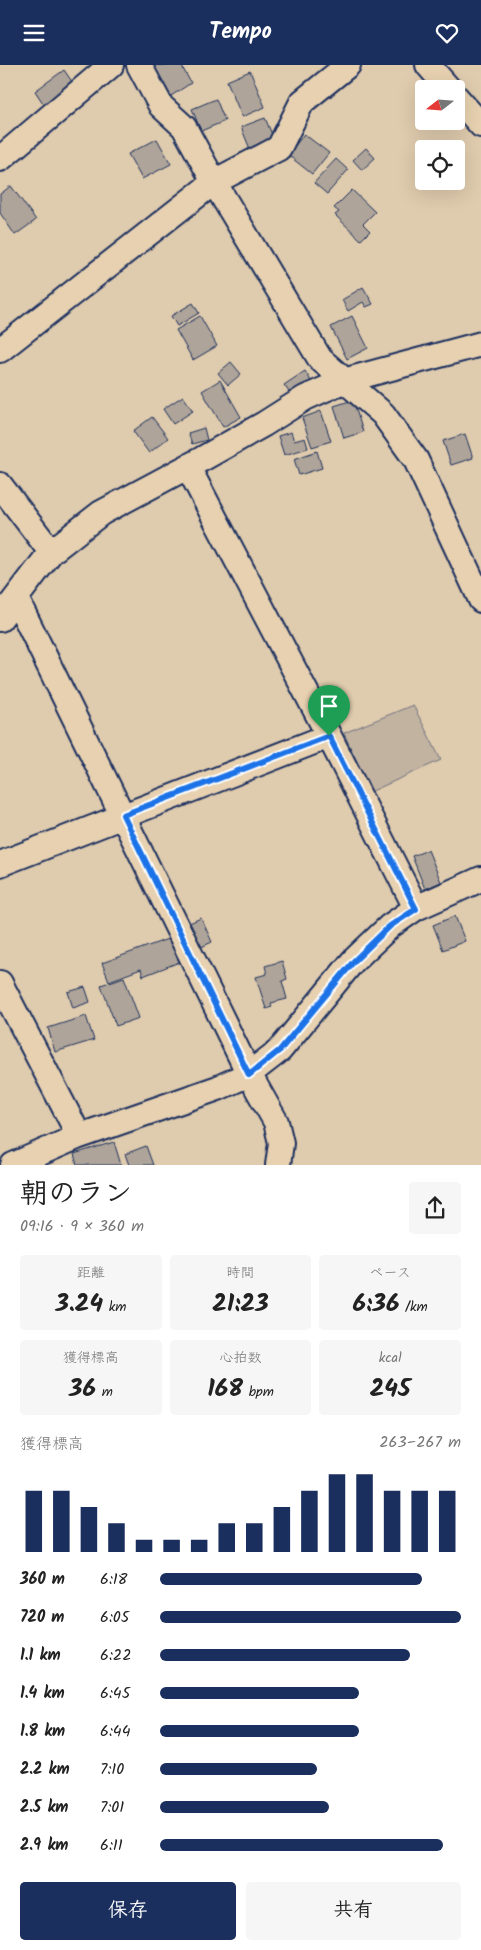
<!DOCTYPE html>
<html lang="ja">
<head>
<meta charset="utf-8">
<style>
  body { margin:0; font-family:Kalam,"Klee One",sans-serif; background:#f6f6f6; color:#222; height:100vh; display:flex; flex-direction:column; font-size:19px; white-space:nowrap }
  * { box-sizing:border-box; margin:0 }
  p { font-size:16px; color:#767676 }
  .icon { flex:none; width:28px; height:28px; fill:none; stroke:currentColor; stroke-width:2; stroke-linecap:round; stroke-linejoin:round }
  .map { position:relative; height:1100px; overflow:hidden }
  .panel { display:flex; flex-direction:column; background:#fff; flex:1 }
  .panel>* { flex:none }
  .needle { width:32px; rotate:253deg }
  .fabs { position:absolute; left:415px; top:15px; display:grid; gap:10px }
  .fabs a { display:grid; place-items:center; width:50px; height:50px; border-radius:5px; background:#fff; box-shadow:0 5px 20px #0002; font-size:25px }
  .pin { position:absolute; display:grid; place-items:center; width:42px; height:42px; color:#fff; margin:-51px -21px; border-radius:50% 50% 50% 0; rotate:-45deg; box-shadow:0 0 5px #0007 }
  .pin .icon { rotate:45deg }
  .round { display:grid; place-items:center; flex:none; width:52px; height:52px; border-radius:5px; background:#f6f6f6 }
  .summary { display:flex; align-items:center; justify-content:space-between; height:85px; padding:0 20px }
  h1 { font-size:28px; font-weight:700; line-height:38px }
  .metrics { display:grid; grid-template-columns:repeat(3,1fr); gap:8px; height:85px; padding:5px 20px }
  .metrics div { display:grid; align-content:center; border-radius:5px; background:#f6f6f6; text-align:center }
  .metrics b { font-size:25px; font-weight:700 }
  .metrics small { font-size:14px; font-weight:400 }
  .metrics p { font-size:14px }
  .chart { height:140px; padding:10px 20px }
  .chart p { display:flex; justify-content:space-between }
  .chart svg { width:100%; height:90px; margin-top:5px; stroke:#1b2f5e; stroke-width:6 }
  .button { display:flex; gap:10px; margin-top:auto; padding:10px 20px }
  .button a { flex:1; height:58px; border-radius:5px; background:#1b2f5e; color:#fff; font-size:20px; font-weight:700; line-height:58px; text-align:center }
  .button a+a { background:#f6f6f6; color:#222 }
  ul { padding:0 20px; list-style:none; font-size:16px }
  li { display:grid; grid-template-columns:80px 60px 1fr; align-items:center; height:38px }
  li i { height:12px; border-radius:6px; background:#1b2f5e }
  header { display:flex; justify-content:space-between; align-items:center; height:65px; padding:0 20px; background:#1b2f5e; color:#fff; font-size:22px; font-weight:700 }
  .map>svg:first-child { display:block }
</style>
</head>
<body>
<header><svg class="icon" aria-label="menu" viewBox="0 0 24 24"><path d="M4 6h16M4 12h16M4 18h16"/></svg>Tempo<svg class="icon" aria-label="heart" viewBox="0 0 24 24"><path d="M12 20l-8-8c-3-5 5-10 8-4 3-6 11-1 8 4z"/></svg></header>
<div class="map">
<svg width="481" height="1100" viewBox="0 0 481 1100">
  <rect width="100%" height="100%" fill="#dfcbad"/>
  <filter id="ink" filterUnits="userSpaceOnUse"><feTurbulence type="fractalNoise" baseFrequency=".02" numOctaves="2"/><feDisplacementMap in="SourceGraphic" scale="10" xChannelSelector="R" yChannelSelector="G"/><feConvolveMatrix kernelMatrix="1 2 1 2 8 2 1 2 1" color-interpolation-filters="sRGB"/></filter>
  <g filter="url(#ink)">
    <path fill="#c2b3a1" stroke="#6e7180" d="M413,640L441,695L370,727L344,668Z"/>
    <path fill="#aea499" stroke="#1b2f5e" d="M153,0H181L191,18L171,31Z
      M64,5L77,24L47,44L35,26Z
      M250,6L265,42L242,52L227,16Z
      M216,34L225,56L201,66L192,44Z
      M265,53L274,74L250,84L241,62Z
      M304,69L329,88L312,109L288,90Z
      M157,74L171,99L142,114L128,89Z
      M366,83L375,93L362,105L353,95Z
      M336,94L348,105L327,129L314,118Z
      M11,121L36,155L15,170L0,148V129Z
      M352,125L375,147L363,159L370,166L361,175L335,150L339,147L334,143Z
      M363,222L373,239L366,242L363,237L348,246L342,235Z
      M193,238L199,248L177,261L171,251Z
      M200,251L217,281L193,295L176,265Z
      M352,251L368,283L347,294L331,262Z
      M231,297L241,309L228,320L218,308Z
      M305,306L314,321L294,334L284,320Z
      M220,315L241,352L223,362L202,326Z
      M183,331L193,346L173,359L163,344Z
      M353,335L363,367L344,373L334,341Z
      M321,346L331,376L312,382L302,353Z
      M152,352L168,373L149,388L133,366Z
      M204,363L207,375L192,379L188,368Z
      M291,367L294,376L305,373L308,383L284,390L278,371Z
      M465,369L473,393L451,400L443,376Z
      M317,386L322,403L299,410L294,394Z
      M428,785L441,817L425,824L412,791Z
      M455,851L465,876L443,885L433,860Z
      M201,853L212,877L199,883L187,859Z
      M173,872L182,896L143,911L141,904L109,916L102,898Z
      M282,896L287,914L282,916L287,934L271,938L272,942L266,944L256,912L267,909L265,901Z
      M124,912L139,953L116,961L101,920Z
      M85,922L90,937L73,943L68,927Z
      M86,951L94,975L55,987L48,963Z
      M114,1077L121,1100H77L74,1089Z
      M146,1081L153,1100H129L125,1089Z"/>
    <g fill="none" stroke-linecap="round" stroke-linejoin="round">
      <g stroke="#1b2f5e" stroke-width="28">
        <path id="minor" d="M139,0L161,41L184,62L214,117L320,294L383,349L416,395L481,535
          M428,0L449,24
          M456,32L481,60
          M0,94L111,0
          M0,285L214,117L279,83L302,37L348,0
          M188,402L329,671L416,843
          M0,420L51,487
          M16,533L249,1009L276,1057L281,1078L278,1100
          M0,554L51,487L101,448L202,394L264,359L305,333L343,316L481,279
          M0,799L329,671
          M0,918L73,1059L77,1072
          M13,1100L77,1072L218,1023L249,1009L280,985L353,896L390,861L416,843L481,814"/>
      </g>
      <use href="#minor" stroke="#e7d1b0" stroke-width="24"/>
    </g>
  </g>
  <g fill="none" stroke-linecap="round" stroke-linejoin="round" filter="url(#ink)">
    <g stroke="#fff" stroke-width="10">
      <path id="route" d="M329,671L416,844L390,861L354,896L280,985L249,1010L123,750Z"/>
    </g>
    <use href="#route" stroke="#1a73e8" stroke-width="6"/>
  </g>
</svg>
<div class="fabs">
<a><svg class="needle" viewBox="-14 -14 28 28"><path d="M0-13l5 13h-10z" fill="#e53935"/><path d="M0 13l5-13h-10z" fill="#767676"/></svg></a>
<a><svg class="icon" aria-label="locate" viewBox="0 0 24 24"><circle cx="12" cy="12" r="6"/><path d="M12 2v4M12 18v4M2 12h4M18 12h4"/></svg></a>
</div>
<div class="pin" style="left:329px;top:671px;background:#1e9e55"><svg class="icon" aria-label="arrive" viewBox="0 0 24 24"><path d="M6 21V4h12l-3 4 3 4H6"/></svg></div>
</div>
<section class="panel">
<div class="summary"><div><h1>朝のラン</h1><p>09:16 · 9 × 360 m</p></div><a class="round"><svg class="icon" aria-label="share" viewBox="0 0 24 24"><path d="M12 15V3M7 8l5-5 5 5M5 13v7h14v-7"/></svg></a></div>
<div class="metrics">
<div><p>距離</p><b>3.24<small> km</small></b></div>
<div><p>時間</p><b>21:23</b></div>
<div><p>ペース</p><b>6:36<small> /km</small></b></div>
</div>
<div class="metrics">
<div><p>獲得標高</p><b>36<small> m</small></b></div>
<div><p>心拍数</p><b>168<small> bpm</small></b></div>
<div><p>kcal</p><b>245</b></div>
</div>
<div class="chart"><p><span>獲得標高</span>263–267 m</p>
<svg viewBox="0 0 160 44" preserveAspectRatio="none"><path d="M5 44V14M15 44V14M25 44V22M35 44V30M45 44V38M55 44V38M65 44V38M75 44V30M85 44V30M95 44V22M105 44V14M115 44V6M125 44V6M135 44V14M145 44V14M155 44V14"/></svg>
</div>
<ul>
<li><b>360 m</b>6:18<i style="width:87%"></i></li>
<li><b>720 m</b>6:05<i style="width:100%"></i></li>
<li><b>1.1 km</b>6:22<i style="width:83%"></i></li>
<li><b>1.4 km</b>6:45<i style="width:66%"></i></li>
<li><b>1.8 km</b>6:44<i style="width:66%"></i></li>
<li><b>2.2 km</b>7:10<i style="width:52%"></i></li>
<li><b>2.5 km</b>7:01<i style="width:56%"></i></li>
<li><b>2.9 km</b>6:11<i style="width:94%"></i></li>
</ul>
<div class="button"><a>保存</a><a>共有</a></div>
</section>
</body>
</html>
